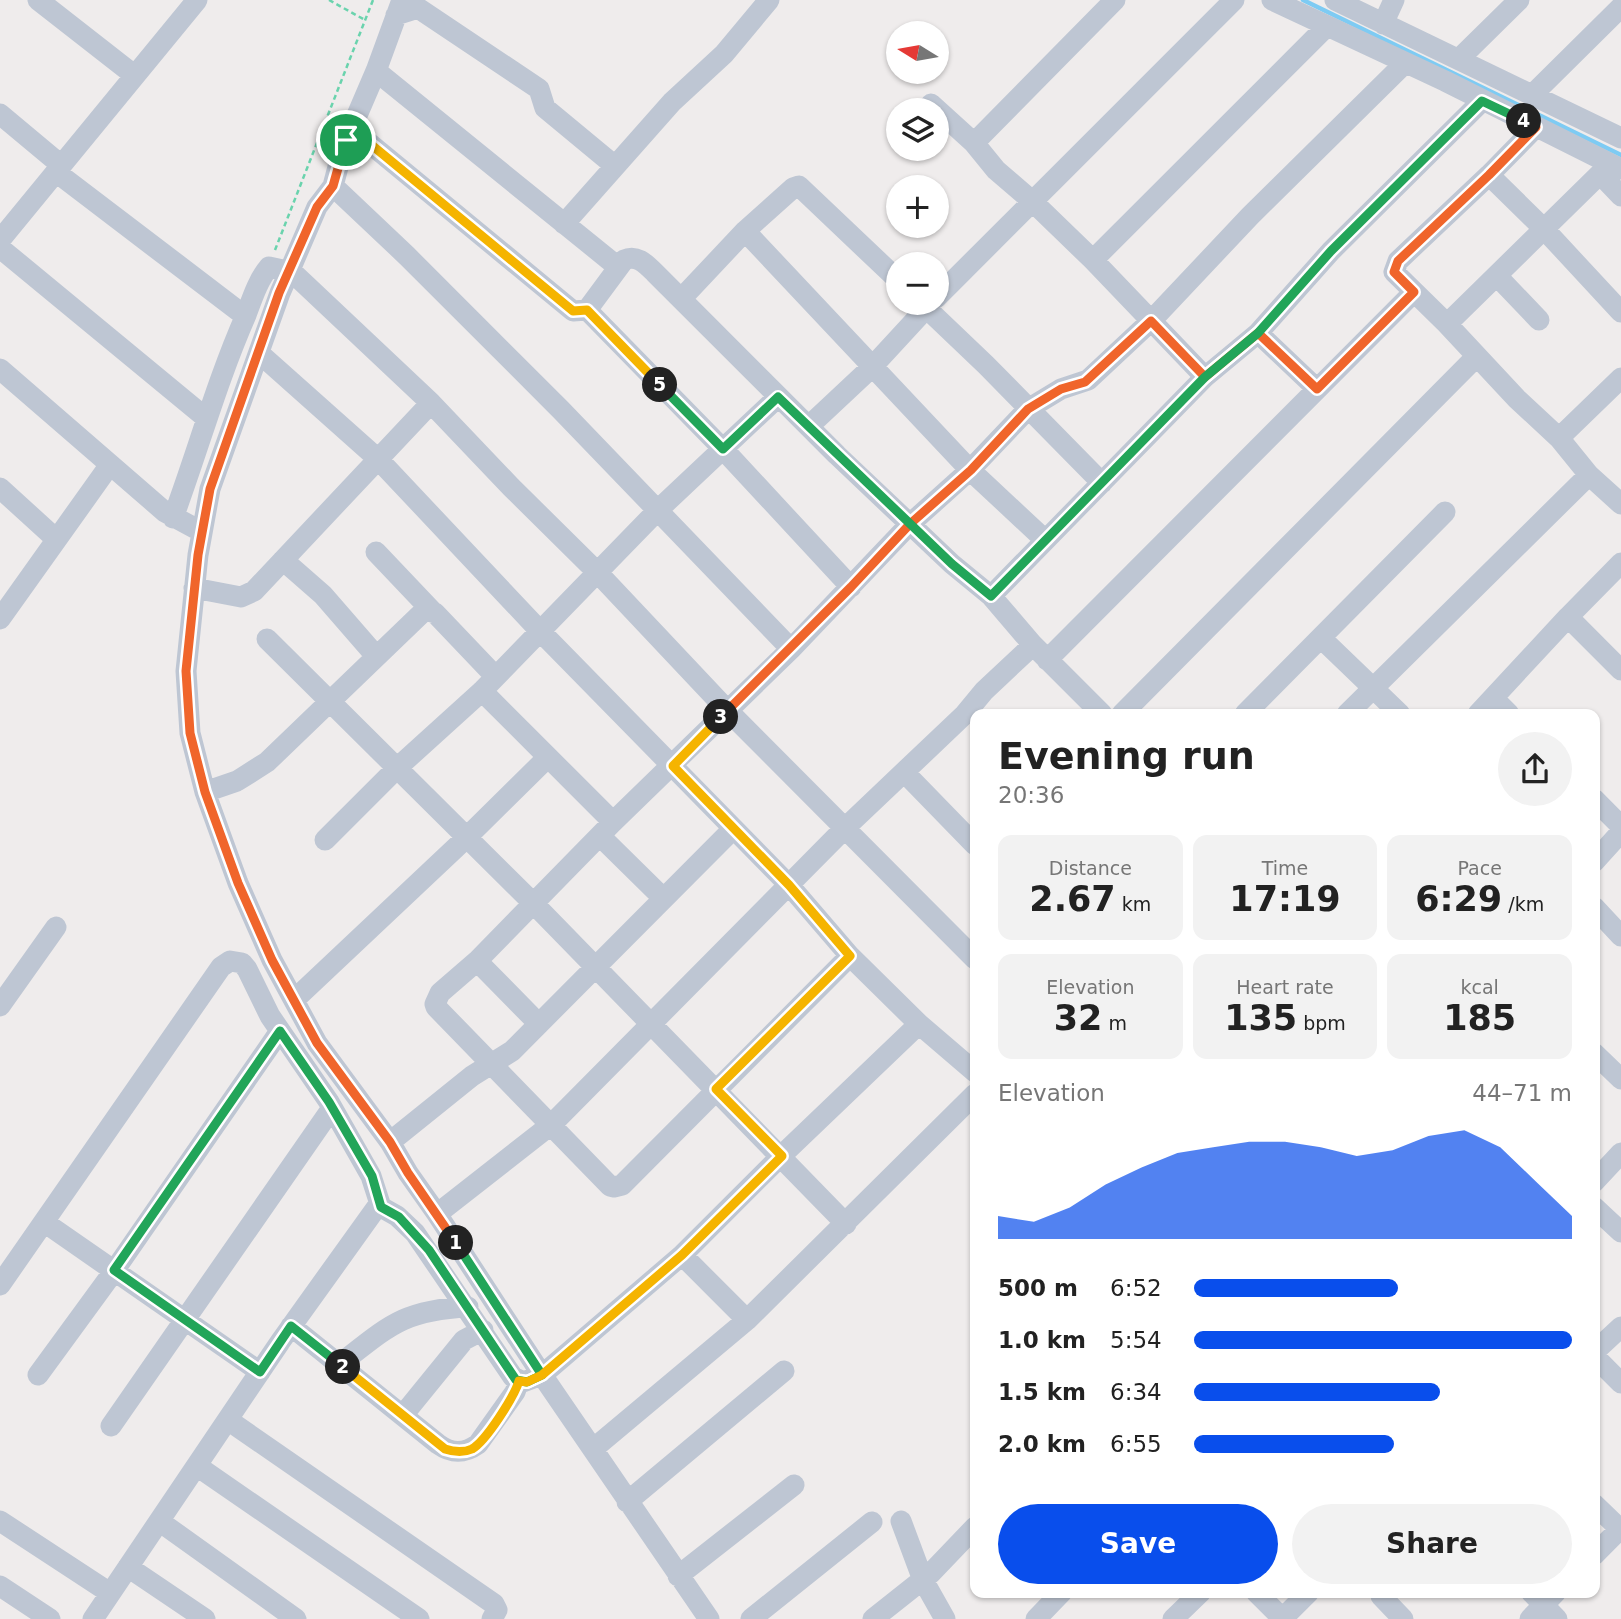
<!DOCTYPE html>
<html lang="en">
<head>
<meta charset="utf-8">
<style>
  body { margin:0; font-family:"DejaVu Sans",sans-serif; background:#f2f2f2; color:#222; height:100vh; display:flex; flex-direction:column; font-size:26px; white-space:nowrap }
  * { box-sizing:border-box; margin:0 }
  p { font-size:23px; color:#767676 }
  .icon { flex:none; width:38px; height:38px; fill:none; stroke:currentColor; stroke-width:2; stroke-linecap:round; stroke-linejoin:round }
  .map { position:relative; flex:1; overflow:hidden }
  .panel { position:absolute; left:970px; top:709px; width:630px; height:889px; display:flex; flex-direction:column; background:#fff; border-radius:14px; box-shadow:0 2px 5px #0004 }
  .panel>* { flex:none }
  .needle { width:46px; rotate:281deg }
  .controls { position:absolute; left:886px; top:21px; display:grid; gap:14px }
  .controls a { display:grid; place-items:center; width:63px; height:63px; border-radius:50%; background:#fff; box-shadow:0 2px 5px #0004; font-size:35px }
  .pin { position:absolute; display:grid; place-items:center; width:60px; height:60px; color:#fff; margin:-30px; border:4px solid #fff; border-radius:50%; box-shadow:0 2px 7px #0007 }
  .km { position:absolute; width:35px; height:35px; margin:-18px; border-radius:50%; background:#222; color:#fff; font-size:19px; line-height:35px; text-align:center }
  .round { display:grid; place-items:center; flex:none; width:74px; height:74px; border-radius:37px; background:#f2f2f2 }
  .head { display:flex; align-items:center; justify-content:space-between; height:119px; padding:0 28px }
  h1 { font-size:38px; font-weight:800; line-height:52px }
  .stats { display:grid; grid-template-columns:repeat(3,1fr); gap:10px; height:119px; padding:7px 28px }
  .stats div { display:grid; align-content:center; border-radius:14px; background:#f2f2f2; text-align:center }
  .stats b { font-size:35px; font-weight:800 }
  .stats small { font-size:19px; font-weight:400 }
  .stats p { font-size:19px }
  .chart { height:196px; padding:14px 28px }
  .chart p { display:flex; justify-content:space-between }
  .chart svg { width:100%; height:126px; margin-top:7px; fill:#094eec; opacity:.7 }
  .button { display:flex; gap:14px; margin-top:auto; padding:14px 28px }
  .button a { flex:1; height:80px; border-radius:42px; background:#094eec; color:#fff; font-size:28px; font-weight:800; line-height:80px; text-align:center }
  .button a+a { background:#f2f2f2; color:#222 }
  ul { padding:0 28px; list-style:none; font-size:23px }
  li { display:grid; grid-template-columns:112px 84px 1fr; align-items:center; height:52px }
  li i { height:18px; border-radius:9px; background:#094eec }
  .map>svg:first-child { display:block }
</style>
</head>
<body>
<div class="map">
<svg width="1621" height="1619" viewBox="0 0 1621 1619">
  <rect width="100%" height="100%" fill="#efecec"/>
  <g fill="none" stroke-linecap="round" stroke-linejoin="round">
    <path stroke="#7ecbf3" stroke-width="4.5" d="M1303,0L1621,155"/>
    <path stroke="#6ad3ad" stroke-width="2.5" stroke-dasharray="5 3.5" stroke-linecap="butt" d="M329,0L365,20
      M275,250L373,0"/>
    <path stroke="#bec6d3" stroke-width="21" d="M38,0L134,75
      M402,0L376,71L343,148L333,186L317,207L280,293L210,489L198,555L186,671L190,733L205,792L238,883L272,960L317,1043L390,1142L408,1173L437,1214L542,1375L709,1619
      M1272,0L1445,81L1621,169
      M1335,0L1621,138
      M396,15L418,8L539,89L545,108L615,166
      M1383,24L1394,0
      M1459,59L1519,0
      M376,71L618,267
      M1531,96L1621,7
      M931,104L974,143L996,170L1032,201L1093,260L1205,377
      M0,114L61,165
      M1536,127L1489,175L1398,261L1394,272L1447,324L1517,399L1559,438L1589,475L1621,504
      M351,128L573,311L587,310
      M974,143L1115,0
      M56,172L245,316
      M1600,174L1621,196
      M1489,175L1544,229L1621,312
      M333,186L407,256L561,410L791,649
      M564,224L672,102L724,54L769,0
      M745,231L970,470L1045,540
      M0,240L197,0
      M0,248L206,418
      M1093,260L1327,26
      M1497,276L1539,320
      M936,298L1234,0
      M681,299L745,231L793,188L799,186L898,280
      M921,303L986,365L1102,483
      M1447,324L1609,165
      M1258,333L1317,389
      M259,353L378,459L540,631L789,885L850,956L919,1024L975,1072
      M0,369L165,512L202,532
      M809,426L872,367L931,303
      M1559,438L1621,378
      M0,488L56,539
      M173,518C198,450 217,381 246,315C252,299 258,280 269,267L292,272L431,403L511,487L597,572L728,711L975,959
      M376,552L432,611
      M283,560L323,595L376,656
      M851,587L723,449L587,310L624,260C637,254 646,264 655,273L837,455L952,564L991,596L1033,645L1102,714
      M194,588L241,597L254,591L431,403
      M991,596L1205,377L1258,333L1331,251L1482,101
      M1568,617L1621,670
      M0,619L109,466
      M1321,638L1400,714
      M267,639L534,904L846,1224
      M1047,660L1414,292
      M482,691L613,822
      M1493,698L1509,714
      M1122,714L1476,357
      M1245,714L1445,512
      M1347,714L1589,475
      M1478,714L1568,617L1621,563
      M904,772L975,845
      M205,792L237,781L267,762L425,610L435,613L495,676
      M1594,799L1621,826
      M600,836L663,898
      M325,840L397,768L482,691L658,510L778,397
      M1594,862L1621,832
      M1594,907L1621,936
      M850,956L622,1185L614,1187L610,1186L436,1007L435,1004L440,993L477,961L613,822L791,649L910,524L970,470L1028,409L1061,389L1088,380L1151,321L1250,216L1405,63
      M477,961L539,1024
      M294,1000L466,838L547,758
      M0,1006L56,927
      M1594,1053L1621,1079
      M390,1142L472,1076L512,1051L733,829
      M1594,1182L1621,1153
      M1594,1207L1621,1232
      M437,1214L552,1124L845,828L965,714L984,691L1033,645
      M44,1222L260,1372
      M682,1255L747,1320
      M0,1285L221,967L230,961L242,963L247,969L270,1016L329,1102L371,1176L381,1207L397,1216L415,1233L513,1377L523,1382L542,1375L682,1255L781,1156L919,1024
      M291,1326L438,1444C452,1454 464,1454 478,1444L515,1392L519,1381
      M1594,1352L1621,1327
      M1594,1356L1621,1383
      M340,1364C389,1326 403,1310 468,1307
      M38,1375L114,1271L280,1031
      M403,1415L464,1340L483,1330
      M228,1420L494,1604L497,1610L492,1619
      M111,1426L332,1108
      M593,1449L747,1320L975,1094
      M197,1466L419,1619
      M627,1502L784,1371
      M1594,1504L1621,1530
      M0,1521L110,1593
      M159,1521L296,1619
      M901,1521L923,1580L945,1619
      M1594,1555L1621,1528
      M128,1567L205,1619
      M678,1576L794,1485
      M0,1586L50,1619
      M1256,1592L1282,1618
      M1531,1592L1557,1619
      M1381,1596L1403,1619
      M93,1619L280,1342L379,1204
      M751,1619L872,1522
      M873,1619L931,1573L975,1527
      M1036,1619L1062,1592
      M1173,1619L1201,1592
      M1282,1619L1309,1592
      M1530,1619L1556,1592"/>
  </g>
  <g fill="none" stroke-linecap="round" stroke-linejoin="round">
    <g stroke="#fff" stroke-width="14">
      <path id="split-1" d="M346,140L333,186L317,207L279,293L210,489L198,555L186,671L190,733L205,792L238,883L272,960L317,1043L390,1142L408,1173L456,1243"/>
    </g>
    <g stroke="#fff" stroke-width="14">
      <path id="split-2" d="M343,1367L291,1326L260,1372L114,1270L280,1031L329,1102L372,1176L381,1207L399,1217L429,1250L516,1380L527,1382L542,1375L456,1243"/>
    </g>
    <g stroke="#fff" stroke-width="14">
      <path id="split-3" d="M343,1367L445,1449C454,1452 463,1453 472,1449C486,1441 514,1397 519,1381L527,1382L542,1375L682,1255L782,1156L716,1089L850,956L789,885L673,766L721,717"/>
    </g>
    <g stroke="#fff" stroke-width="14">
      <path id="split-4" d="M721,717L851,587L910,524L971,470L1028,409L1061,389L1085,382L1151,321L1205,377L1258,333L1317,389L1414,292L1394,272L1398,261L1489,175L1536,127L1524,121"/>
    </g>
    <g stroke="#fff" stroke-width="14">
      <path id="split-5" d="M660,385L723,449L778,397L952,564L991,596L1205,377L1258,333L1331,251L1482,101L1524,121"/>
    </g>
    <g stroke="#fff" stroke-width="14">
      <path id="split-6" d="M346,140L351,128L573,311L587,310L660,385"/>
    </g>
    <use href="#split-1" stroke="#f0652b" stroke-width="9"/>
    <use href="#split-2" stroke="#22a559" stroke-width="9"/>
    <use href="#split-3" stroke="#f5b400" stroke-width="9"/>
    <use href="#split-4" stroke="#f0652b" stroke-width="9"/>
    <use href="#split-5" stroke="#22a559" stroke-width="9"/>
    <use href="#split-6" stroke="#f5b400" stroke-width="9"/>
  </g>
</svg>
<div class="controls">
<a><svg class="needle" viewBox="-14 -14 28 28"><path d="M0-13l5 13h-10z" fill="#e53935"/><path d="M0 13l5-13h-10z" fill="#767676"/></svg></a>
<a><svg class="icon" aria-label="layers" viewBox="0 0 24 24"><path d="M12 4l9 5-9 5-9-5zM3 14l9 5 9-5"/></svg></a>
<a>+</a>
<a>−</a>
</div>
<div class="pin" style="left:346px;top:140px;background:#1e9e55"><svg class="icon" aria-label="arrive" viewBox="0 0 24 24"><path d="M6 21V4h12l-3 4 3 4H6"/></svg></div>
<b class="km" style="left:456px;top:1243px">1</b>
<b class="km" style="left:343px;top:1367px">2</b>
<b class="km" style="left:721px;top:717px">3</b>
<b class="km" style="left:1524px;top:121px">4</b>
<b class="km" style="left:660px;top:385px">5</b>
<section class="panel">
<div class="head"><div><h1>Evening run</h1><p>20:36</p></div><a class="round"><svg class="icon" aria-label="share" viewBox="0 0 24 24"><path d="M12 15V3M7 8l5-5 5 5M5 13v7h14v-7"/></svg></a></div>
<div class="stats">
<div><p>Distance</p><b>2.67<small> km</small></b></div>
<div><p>Time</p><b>17:19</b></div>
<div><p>Pace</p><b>6:29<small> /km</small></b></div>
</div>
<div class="stats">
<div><p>Elevation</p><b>32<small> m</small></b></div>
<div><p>Heart rate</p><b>135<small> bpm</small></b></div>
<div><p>kcal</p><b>185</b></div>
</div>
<div class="chart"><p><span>Elevation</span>44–71 m</p>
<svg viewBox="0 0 160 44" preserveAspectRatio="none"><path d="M0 44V36L10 38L20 33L30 25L40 19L50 14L60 12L70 10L80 10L90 12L100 15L110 13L120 8L130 6L140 12L150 24L160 36V44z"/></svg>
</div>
<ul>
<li><b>500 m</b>6:52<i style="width:54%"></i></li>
<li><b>1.0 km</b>5:54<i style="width:100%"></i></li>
<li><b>1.5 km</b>6:34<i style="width:65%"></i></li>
<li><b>2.0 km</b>6:55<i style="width:53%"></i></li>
</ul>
<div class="button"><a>Save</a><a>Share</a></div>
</section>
</div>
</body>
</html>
